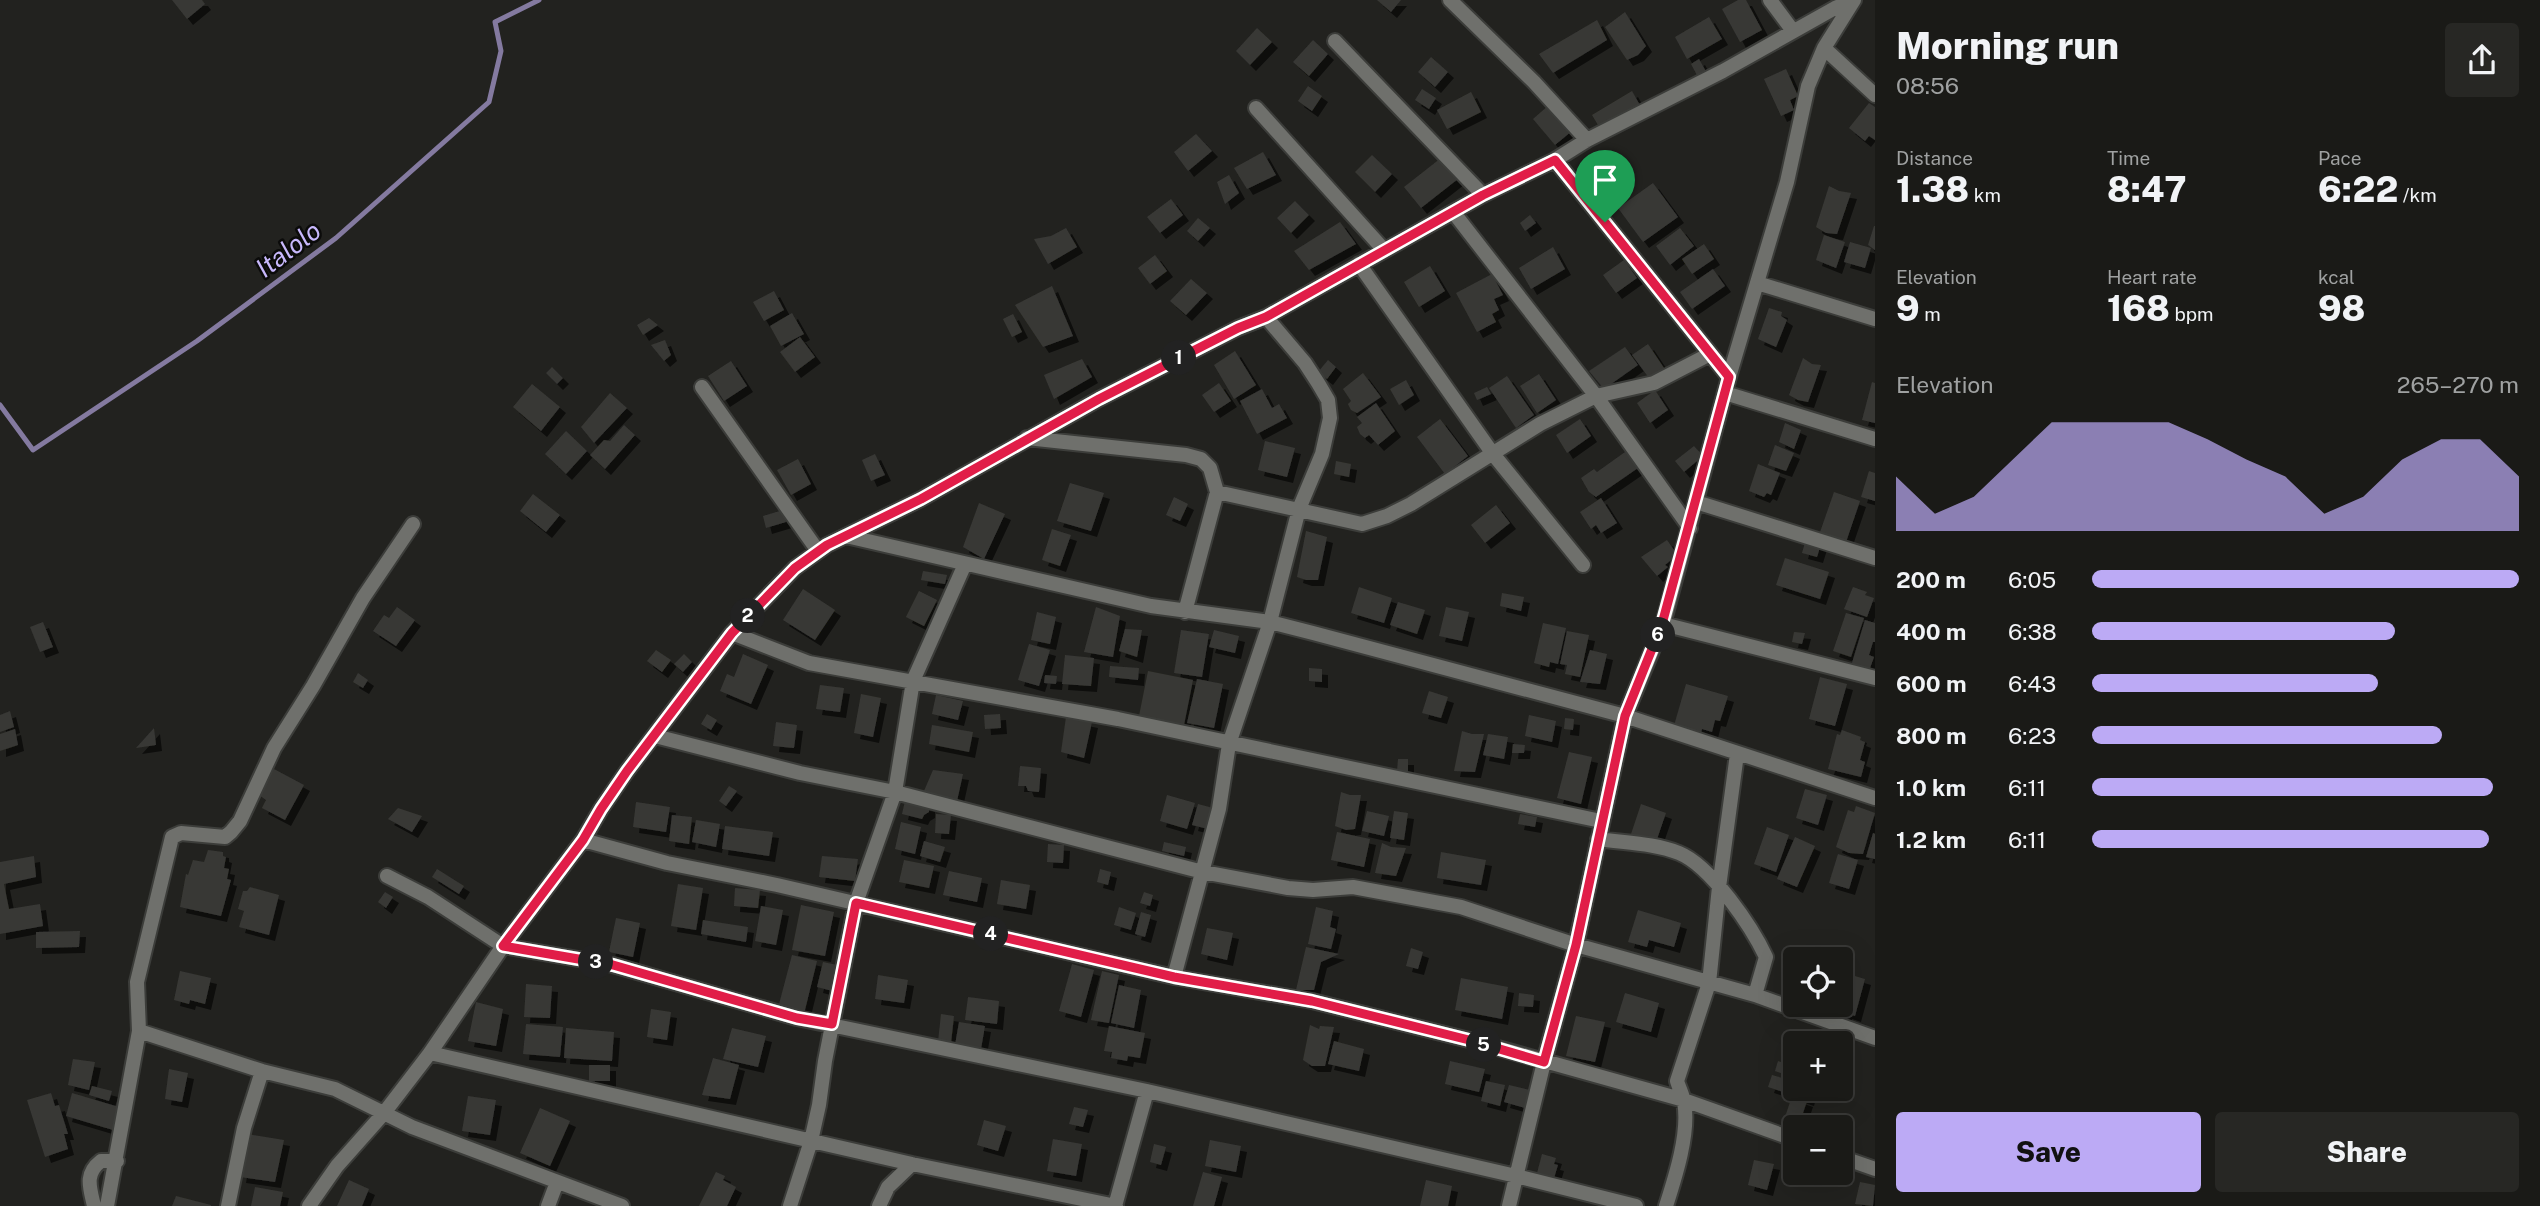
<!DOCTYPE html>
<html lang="en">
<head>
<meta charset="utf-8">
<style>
  body { margin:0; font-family:"Public Sans",sans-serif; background:#272724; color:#f1f3f6; height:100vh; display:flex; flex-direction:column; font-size:26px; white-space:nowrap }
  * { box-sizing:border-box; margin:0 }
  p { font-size:23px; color:#9fa1a1 }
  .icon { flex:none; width:38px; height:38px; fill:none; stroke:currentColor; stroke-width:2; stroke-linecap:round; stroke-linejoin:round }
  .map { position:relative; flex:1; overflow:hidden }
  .panel { display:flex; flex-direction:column; background:#1a1a17; width:665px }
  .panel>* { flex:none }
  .buttons { position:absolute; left:1783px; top:947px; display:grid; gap:14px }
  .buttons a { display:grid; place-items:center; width:70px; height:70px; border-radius:7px; background:#1a1a17; box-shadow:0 7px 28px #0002,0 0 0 2px #383836; font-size:35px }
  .pin { position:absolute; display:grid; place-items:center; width:60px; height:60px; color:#fff; margin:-72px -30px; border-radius:50% 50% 50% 0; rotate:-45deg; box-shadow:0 0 7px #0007 }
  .pin .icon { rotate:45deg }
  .km { position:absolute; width:35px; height:35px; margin:-18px; border-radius:50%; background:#222; color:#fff; font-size:19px; line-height:35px; text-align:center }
  .round { display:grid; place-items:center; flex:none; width:74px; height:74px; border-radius:7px; background:#272724 }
  .headline { display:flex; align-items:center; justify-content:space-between; height:119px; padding:0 21px }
  h1 { font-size:38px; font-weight:800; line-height:52px }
  .metrics { display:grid; grid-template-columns:repeat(3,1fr); gap:10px; height:119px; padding:7px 21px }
  .metrics div { display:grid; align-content:center }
  .metrics b { font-size:35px; font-weight:800 }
  .metrics small { font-size:19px; font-weight:400 }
  .metrics p { font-size:19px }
  .chart { height:196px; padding:14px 21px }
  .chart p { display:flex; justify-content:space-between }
  .chart svg { width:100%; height:126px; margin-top:7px; fill:#bcaaf5; opacity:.7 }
  .cta { display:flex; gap:14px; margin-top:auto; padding:14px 21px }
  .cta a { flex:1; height:80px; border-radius:7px; background:#bcaaf5; color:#111; font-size:28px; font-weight:800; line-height:80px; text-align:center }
  .cta a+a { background:#272724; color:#f1f3f6 }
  ul { padding:0 21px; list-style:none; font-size:23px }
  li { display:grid; grid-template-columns:112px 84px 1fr; align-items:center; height:52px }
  li i { height:18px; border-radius:9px; background:#bcaaf5 }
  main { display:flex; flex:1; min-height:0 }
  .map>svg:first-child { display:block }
</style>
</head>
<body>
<main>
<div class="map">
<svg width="1875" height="1206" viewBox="0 0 1875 1206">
  <defs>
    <filter id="shadow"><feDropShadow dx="6" dy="6" stdDeviation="0" flood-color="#0009"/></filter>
  </defs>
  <rect width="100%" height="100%" fill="#22221f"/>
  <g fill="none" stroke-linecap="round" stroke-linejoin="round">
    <path stroke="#847aa0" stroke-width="5" d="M0,405L33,450L197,341L336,238L489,102L501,51L495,22L539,0"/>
  </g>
  <path fill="#383835" filter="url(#shadow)" d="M172,0H202L205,4L187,19Z
    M1377,0H1401L1391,12Z
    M1738,0H1746L1762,30L1740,42L1722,9Z
    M1625,12L1646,46L1638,55L1627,60L1605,27Z
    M1709,17L1722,39L1687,59L1675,37Z
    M1597,20L1607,40L1553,73L1539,54Z
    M1257,28L1272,42L1250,65L1236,51Z
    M1313,40L1328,54L1309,76L1293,62Z
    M1431,57L1448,72L1435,87L1418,72Z
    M1699,59L1708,75L1699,79L1691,64Z
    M1786,69L1798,96L1790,100L1794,110L1781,116L1764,79Z
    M1308,86L1322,96L1312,111L1298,101Z
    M1422,89L1436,98L1429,109L1415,100Z
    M1632,91L1641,107L1601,130L1592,115Z
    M1471,92L1481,112L1447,129L1437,110Z
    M1869,103L1875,107V140L1869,136L1865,141L1849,128Z
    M1549,105L1572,131L1555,145L1533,119Z
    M1196,134L1212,151L1188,171L1174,152Z
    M1263,152L1276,175L1247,189L1234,168Z
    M1372,155L1392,174L1375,192L1355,172Z
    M1441,158L1458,179L1421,208L1404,187Z
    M1229,175L1239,193L1225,204L1217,182Z
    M1653,183L1678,217L1643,242L1618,208Z
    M1829,186L1839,191L1851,193L1837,234L1826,233L1816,227Z
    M1171,199L1183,215L1160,233L1147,217Z
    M1295,201L1309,215L1291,233L1277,218Z
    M1530,215L1536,223L1525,231L1520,223Z
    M1198,218L1210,228L1198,241L1187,231Z
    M1340,222L1356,244L1309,270L1294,251Z
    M1874,226H1875V250L1868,245Z
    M1066,228L1077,247L1048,264L1034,239L1051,236Z
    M1680,228L1694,246L1670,265L1656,246Z
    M1824,235L1845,242L1836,268L1816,260Z
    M1850,242L1871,248L1865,268L1844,262Z
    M1704,244L1714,259L1692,274L1682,259Z
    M1553,247L1565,269L1531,289L1519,268Z
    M1155,255L1167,271L1150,284L1138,268Z
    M1624,260L1637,278L1616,293L1603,275Z
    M1430,266L1445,291L1419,307L1404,282Z
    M1713,269L1725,286L1692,309L1680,292Z
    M1492,274L1503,295L1494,299L1499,310L1492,314L1496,322L1477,332L1456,293Z
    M1191,279L1207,293L1186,315L1170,301Z
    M1052,286L1073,336L1043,347L1015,305Z
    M774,291L784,310L764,321L753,302Z
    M1769,308L1782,312L1781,316L1787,320L1776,347L1758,339Z
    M792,313L804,334L781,346L770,326Z
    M1013,314L1022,332L1012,337L1003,319Z
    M649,318L658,325L643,335L637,325Z
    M800,337L815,357L795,372L780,352Z
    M665,340L671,355L664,361L651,345Z
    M1648,344L1664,368L1649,378L1632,355Z
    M1625,347L1638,365L1604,389L1589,371Z
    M1235,351L1256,385L1234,399L1214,365Z
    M1803,358L1812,364L1821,365L1808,402L1798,400L1789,395Z
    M1082,359L1092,377L1054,399L1044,375Z
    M1328,360L1336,367L1327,379L1318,372Z
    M731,361L747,386L724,401L708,376Z
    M552,367L563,378L557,384L546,373Z
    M1363,373L1381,397L1357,413L1351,410L1348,404L1351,401L1343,389Z
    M1539,374L1556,400L1537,413L1520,386Z
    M1507,376L1534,415L1516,428L1489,388Z
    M1406,380L1414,395L1399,405L1390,389Z
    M1872,382L1875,383V423L1862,420Z
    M1219,383L1231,401L1214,412L1202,395Z
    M532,384L560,407L541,431L513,407Z
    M1487,387L1491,394L1477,400L1474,393Z
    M1262,389L1272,408L1279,404L1287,418L1257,434L1240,401Z
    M1655,390L1668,410L1650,423L1637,403Z
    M610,393L627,408L594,443L581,427Z
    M1376,403L1395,431L1378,445L1369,435L1365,438L1360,434L1357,427L1362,423L1357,417Z
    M1440,419L1468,456L1445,474L1417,437Z
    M1580,419L1591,436L1567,453L1556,435Z
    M1785,423L1801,430L1794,449L1779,442Z
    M624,425L635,435L605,469L590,455L604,440L610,441Z
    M566,431L587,451L566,474L545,454Z
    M1265,441L1295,448L1287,477L1258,470Z
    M1775,445L1794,453L1786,471L1768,465Z
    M1694,446L1703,456L1684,472L1675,461Z
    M1625,452L1638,468L1596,497L1589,492L1581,478L1594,469L1597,472Z
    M875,454L885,475L871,481L862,460Z
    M798,459L811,484L791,495L777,470Z
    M1336,461L1351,464L1349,477L1334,474Z
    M1758,464L1780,473L1771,495L1767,493L1764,497L1749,491Z
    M1869,471L1875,473V501L1861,497Z
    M1070,483L1104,493L1091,531L1057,521Z
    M1834,492L1860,501L1845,545L1819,535Z
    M533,494L560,515L546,532L520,511Z
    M1174,497L1188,504L1180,521L1166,515Z
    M1601,498L1617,523L1601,533L1596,525L1591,529L1580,512Z
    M979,503L1005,514L984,559L963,547Z
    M1496,505L1510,523L1485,543L1471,525Z
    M783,510L786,522L766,528L763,516Z
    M1052,529L1071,535L1060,566L1042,560Z
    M1306,531L1327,537L1318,580H1306L1297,577Z
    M1806,539L1821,544L1817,557L1802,553Z
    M1667,540L1676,553V556L1665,565L1668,567L1657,576L1641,557Z
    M1785,558L1829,572L1820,599L1776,585Z
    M923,571L947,575L945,584L921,580Z
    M1359,587L1392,598L1384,623L1351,613Z
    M1853,587L1867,592L1865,595L1874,598L1867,617L1844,609Z
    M803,589L835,610L815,640L783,620Z
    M919,591L937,600L924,626L906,617Z
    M1502,593L1524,597L1521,611L1500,606Z
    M1398,602L1425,610L1417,634L1390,625Z
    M397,607L415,620L396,646L373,631L384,615L389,618Z
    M1096,607L1120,616L1113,657L1084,652Z
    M1446,607L1469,612L1462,641L1439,636Z
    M1037,612L1056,617L1050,644L1031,640Z
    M1846,613L1864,618L1851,657L1833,651Z
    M1865,620L1875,623V642H1873L1869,655L1874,657L1869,671L1851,666Z
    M43,622L53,647L40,652L30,627Z
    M1543,623L1566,628L1558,664L1550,662L1549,667L1534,663Z
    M1125,629L1142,630L1137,657L1119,651Z
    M1181,630L1209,634L1202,677L1174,673Z
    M1214,630L1239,636L1235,653L1209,647Z
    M1567,631L1589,635L1580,677L1565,674L1567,665L1560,664Z
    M1794,632L1805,633L1802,644L1792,642Z
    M1029,644L1050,650L1039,686L1018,680Z
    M656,650L671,660L662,672L647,661Z
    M1590,650L1607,654L1600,684L1580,682Z
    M684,654L692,662L683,672L674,664Z
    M743,654L768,665L751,704L720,691L727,674L734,677Z
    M1065,655L1094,658L1091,686L1062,684Z
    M1110,666L1139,668L1138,680L1109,677Z
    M1309,668L1322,669V682L1309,681Z
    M1148,671L1193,680L1184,725L1139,716Z
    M358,673L368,680L363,688L353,682Z
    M1045,675L1057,676L1056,684L1044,683Z
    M1820,677L1847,684L1835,726L1809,719Z
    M1197,679L1223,684L1214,728L1187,723Z
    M1686,684L1728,696L1720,721L1715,720L1712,732L1702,729L1700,737L1673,729Z
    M820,685L844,688L840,712L816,709Z
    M1429,691L1448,697L1441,718L1422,713Z
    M861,694L881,698L873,737L854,733Z
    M936,695L963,701L958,720L932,714Z
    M10,711L14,727L0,732V715Z
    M707,714L717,720L711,730L701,724Z
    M1000,714L1001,728L985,729L984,715Z
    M1529,715L1556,721L1552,742L1525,736Z
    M1066,717L1092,722L1084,758L1061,752Z
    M1565,718L1574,719L1573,730L1564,729Z
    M776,722L797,725L794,748L773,746Z
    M932,725L973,732L969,752L929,744Z
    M154,728L156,745L136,748Z
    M15,729L18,745L0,751V734Z
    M1842,730L1861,737L1860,740L1865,742L1860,760L1865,762L1861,777L1828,769L1837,734L1840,735Z
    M1462,731L1472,734H1484L1475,772L1454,771Z
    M1488,734L1508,737L1504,759L1483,755Z
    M1513,744L1525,745L1524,753H1512Z
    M1569,752L1592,757L1581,804L1557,798Z
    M1398,759H1408V771H1397Z
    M1020,766L1041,768L1039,792L1028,791L1026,786H1018Z
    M274,769L304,785L285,820L262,808L266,800L259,795Z
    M933,770L963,774L957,801L924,791Z
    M729,786L737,791L726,806L719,801Z
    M1805,789L1827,795L1818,825L1796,818Z
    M1341,792L1350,795H1361L1355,829L1346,830L1335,826Z
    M1167,795L1195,803L1187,829L1160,821Z
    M905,801L929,806V812L924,815L922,819L902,814Z
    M636,802L670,807L666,832L633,827Z
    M1198,804L1213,808L1208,829L1192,825Z
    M1641,804L1666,813L1656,842L1631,834Z
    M1856,806L1875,813L1863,854L1849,853L1836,847L1848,810L1854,812Z
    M398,808L422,816L412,832L388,819Z
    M1367,811L1389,816L1384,836L1362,831Z
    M1394,811L1408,813L1404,840L1390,838Z
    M936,814L951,815L949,834L935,833Z
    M1520,814L1537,817L1535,827L1518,824Z
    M672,815L692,817L689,844L669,841Z
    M696,820L720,824L716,847L692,842Z
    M901,822L921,827L915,854L895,849Z
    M725,826L773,832L769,856L722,849Z
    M1767,827L1789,835L1776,872L1754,864Z
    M1337,832L1370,839L1364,867L1331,860Z
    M1873,833L1875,834V859L1866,857Z
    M1795,837L1815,846L1797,887L1777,879Z
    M924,841L945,847L940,862L920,856Z
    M1164,842L1186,847L1184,856L1162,851Z
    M1382,843L1391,847L1406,848L1396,876L1375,873Z
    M1048,844L1064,845L1063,863L1047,862Z
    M208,850L223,852V856L226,857L224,868L229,869L227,879L231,880L221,916L180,907L186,874L188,875L193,860L204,862Z
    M1441,852L1486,860L1481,885L1437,878Z
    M1838,854L1858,860L1849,889L1829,883Z
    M34,856L36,877L4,884L9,909L40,904L43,926L0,934V862Z
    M822,856L858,859L855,881L819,877Z
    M904,860L934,866L929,888L899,882Z
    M437,869L464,886L459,894L432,877Z
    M1100,869L1111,872L1108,885L1097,882Z
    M949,871L982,878L977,902L943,895Z
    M1001,880L1030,885L1026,909L997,904Z
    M678,884L703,888L696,930L671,926Z
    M250,887L279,895L269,935L239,927L244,911L238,909L243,891H247Z
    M735,888L760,890L758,908L734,906Z
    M385,892L393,897L386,908L378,902Z
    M1144,892L1153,895L1150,906L1140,903Z
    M801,905L834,912L825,956L792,950Z
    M761,906L783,910L776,945L755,941Z
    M1119,907L1136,913L1131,930L1114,925Z
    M1316,907L1333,911L1330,927L1336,929L1331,949L1308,944Z
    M1638,910L1681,923L1674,947L1649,940L1647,947L1628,942Z
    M1141,912L1151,915L1145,937L1135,934Z
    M616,918L640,923L633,957L609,952Z
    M703,920L748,927L746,942L701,934Z
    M1207,928L1233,933L1227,960L1201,954Z
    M80,931L79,947L36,948V932Z
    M1306,947L1339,954L1321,962L1314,990H1296Z
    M1411,948L1423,952L1418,969L1406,966Z
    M792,955L817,961L804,1014L778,1008Z
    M823,962L842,966L836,992L817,987Z
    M1072,964L1094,970L1081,1017L1059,1011Z
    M180,971L211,978L205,1004L190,1000L189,1004L174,1000Z
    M1102,971L1119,975L1109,1023L1091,1020Z
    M1841,972L1865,979L1855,1016L1846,1013L1844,1019L1829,1014L1831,1008L1823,1005L1841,1004Z
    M878,975L908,980L904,1003L875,999Z
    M1461,978L1508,987L1502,1019L1455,1010Z
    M526,984L552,986L550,1018L524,1017Z
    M1119,985L1141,990L1134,1028L1111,1023Z
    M1519,993L1534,995L1533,1007L1518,1006Z
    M1625,993L1659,1003L1651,1032L1616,1022Z
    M968,997L999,1001L997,1024L965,1020Z
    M476,1002L503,1009L496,1046L468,1041Z
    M651,1009L671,1012L667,1040L647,1037Z
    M941,1014L954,1016L951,1043L938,1042Z
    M1576,1016L1605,1022L1595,1062L1566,1056Z
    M959,1022L985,1026L981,1049L955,1045Z
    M526,1024L563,1027L560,1057L523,1054Z
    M1310,1025L1319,1029L1320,1026L1334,1027L1325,1066H1312L1303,1060Z
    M1109,1026L1145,1033L1140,1058L1128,1056L1127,1061L1111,1058L1112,1052L1104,1051Z
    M566,1028L614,1032L612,1061L564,1058Z
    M732,1028L766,1036L758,1067L723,1059Z
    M1334,1041L1364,1049L1359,1071L1328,1064Z
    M713,1058L739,1065L730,1099L702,1095Z
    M73,1059L95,1062L89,1090L68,1085Z
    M1450,1061L1485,1069L1479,1092L1445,1084Z
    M1778,1061L1793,1066L1789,1076L1775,1071Z
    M589,1065H610V1081H589Z
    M169,1069L188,1073L182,1102L165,1099Z
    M1772,1075L1796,1082V1088H1811L1808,1100L1768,1087Z
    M1486,1081L1505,1085L1500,1106L1481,1101Z
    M1509,1085L1530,1090L1525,1108L1504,1102Z
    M92,1086L112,1091L109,1101L89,1095Z
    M51,1093L55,1106L59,1105L68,1134H64L68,1149L45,1157L27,1100Z
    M72,1093L119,1107L113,1130L66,1116Z
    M468,1096L496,1100L490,1135L462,1131Z
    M1792,1096L1807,1101L1801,1119L1786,1114Z
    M1074,1107L1088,1110L1083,1127L1069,1124Z
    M540,1108L570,1121L550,1166L520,1153Z
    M984,1120L1006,1126L998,1151L977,1145Z
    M247,1134L284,1140L275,1182L240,1177Z
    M1053,1139L1082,1144L1076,1176L1047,1171Z
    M1210,1140L1241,1146L1236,1172L1205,1166Z
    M1154,1144L1166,1147L1161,1165L1150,1162Z
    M1542,1154L1556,1158L1554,1164L1558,1165L1554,1178L1537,1173Z
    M1754,1160L1774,1164L1767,1190L1748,1185Z
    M716,1172L725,1176L723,1180L736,1187L727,1206H699Z
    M1203,1172L1222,1177L1214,1206H1193Z
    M349,1180L369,1189L362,1206H337Z
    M1426,1180L1452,1186L1448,1206H1420Z
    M1860,1182L1875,1185L1873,1206L1855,1204Z
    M255,1187L283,1192L280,1206H251Z
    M176,1196L211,1205V1206H172Z"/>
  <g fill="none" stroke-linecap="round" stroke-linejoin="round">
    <g stroke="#3c3d3a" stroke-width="18">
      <path id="street" d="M1450,0L1534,82L1587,140
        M1770,0L1793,31
        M1335,41L1483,195
        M1824,48L1875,95
        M1256,108L1384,250
        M1555,160L1729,377
        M1454,213L1596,396L1690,528
        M1359,264L1493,454L1583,565
        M1757,283L1875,319
        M702,387L818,551
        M1725,393L1875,439
        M1027,438L1186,455L1201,459L1210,468L1217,492L1185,612
        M1217,492L1362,524L1387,516L1411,504L1540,424L1596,396L1654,383L1710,354
        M1696,502L1875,558
        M846,536L1151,606L1270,622L1313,633L1625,716L1875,798
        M1663,624L1875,678
        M732,633L809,663L1118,719L1601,821
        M655,736L800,773L895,792L1203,872L1288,888L1313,890L1353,887L1461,907L1576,945L1755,995L1875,1038
        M1598,839C1625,843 1654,843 1679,853C1711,866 1752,927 1766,957L1755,995
        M583,840L667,863L777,885L1174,977L1312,1001L1469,1040L1684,1100L1796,1140
        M387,876L428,897L503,946L613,965L797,1018L1147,1091L1516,1176L1636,1206
        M1174,977L1219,809L1229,744L1270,622L1299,509L1322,454L1330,418L1328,400L1318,383L1305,363L1266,317
        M139,1031L262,1071L335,1089L412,1127L622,1206
        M430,1053L912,1164L1116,1206
        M1841,1157L1875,1169
        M94,1206C90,1188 84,1174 101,1161H117
        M107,1206L139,1031L137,982L172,837L181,833L225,837L231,832L240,821L274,748L313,686L363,598L413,524
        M228,1206L244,1128L262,1071
        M309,1206L337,1166L384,1113L430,1053L503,946L583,840L601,809L627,771L732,633L795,568L827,545L921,499L1099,399L1238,328L1266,317L1483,195L1555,160L1587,140L1723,71L1835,8L1854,0
        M548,1206L557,1182
        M790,1206L811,1141L819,1105L825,1061L856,903L895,792L913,681L965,564
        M879,1206L888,1187L912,1164
        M1115,1206L1147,1091
        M1509,1206L1544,1062L1576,945L1625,716L1663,624L1729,377L1787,182L1808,86L1824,48L1854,0
        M1666,1206C1675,1178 1690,1132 1684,1102C1683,1095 1679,1088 1677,1081L1709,983L1719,887L1737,754"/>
    </g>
    <use href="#street" stroke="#6f706c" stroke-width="14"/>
  </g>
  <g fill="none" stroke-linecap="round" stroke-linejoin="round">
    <g stroke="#fff" stroke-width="14">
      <path id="route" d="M1555,160L1729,377L1662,624L1625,716L1576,945L1544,1062L1469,1040L1312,1001L1174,977L856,903L832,1024L797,1018L613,965L503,946L583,840L601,809L627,771L732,633L795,568L827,545L921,499L1099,399L1238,328L1266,317L1483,195Z"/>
    </g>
    <use href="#route" stroke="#e11d48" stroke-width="9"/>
  </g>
  <g text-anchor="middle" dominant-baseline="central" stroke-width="5" stroke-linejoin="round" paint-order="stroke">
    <g font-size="26" font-style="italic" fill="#c8b8fc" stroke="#0b0b0a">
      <text transform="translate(288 249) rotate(-37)">Italolo</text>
    </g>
  </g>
</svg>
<div class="buttons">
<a><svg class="icon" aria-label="locate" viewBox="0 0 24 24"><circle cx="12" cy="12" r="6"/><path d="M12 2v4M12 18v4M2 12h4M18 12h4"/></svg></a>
<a>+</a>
<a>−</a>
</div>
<div class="pin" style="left:1605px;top:222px;background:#1e9e55"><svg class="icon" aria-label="arrive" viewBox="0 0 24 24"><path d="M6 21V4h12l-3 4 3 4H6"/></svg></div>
<b class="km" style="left:1179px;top:358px">1</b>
<b class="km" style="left:748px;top:616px">2</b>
<b class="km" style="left:596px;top:962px">3</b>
<b class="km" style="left:991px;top:934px">4</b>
<b class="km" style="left:1484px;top:1045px">5</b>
<b class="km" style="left:1658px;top:635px">6</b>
</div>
<section class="panel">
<div class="headline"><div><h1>Morning run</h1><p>08:56</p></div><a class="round"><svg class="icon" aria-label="share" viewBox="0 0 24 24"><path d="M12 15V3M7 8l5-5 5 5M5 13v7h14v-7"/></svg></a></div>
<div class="metrics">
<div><p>Distance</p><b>1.38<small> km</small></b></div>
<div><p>Time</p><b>8:47</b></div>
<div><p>Pace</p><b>6:22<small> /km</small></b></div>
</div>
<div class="metrics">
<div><p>Elevation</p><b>9<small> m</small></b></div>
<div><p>Heart rate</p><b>168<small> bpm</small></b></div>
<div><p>kcal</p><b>98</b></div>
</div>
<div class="chart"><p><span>Elevation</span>265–270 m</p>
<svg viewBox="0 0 160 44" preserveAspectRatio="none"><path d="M0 44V25L10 38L20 32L30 19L40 6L50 6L60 6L70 6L80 12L90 19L100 25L110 38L120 32L130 19L140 12L150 12L160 25V44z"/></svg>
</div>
<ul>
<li><b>200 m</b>6:05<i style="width:100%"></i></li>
<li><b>400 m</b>6:38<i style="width:71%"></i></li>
<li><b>600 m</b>6:43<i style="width:67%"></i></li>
<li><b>800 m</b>6:23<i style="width:82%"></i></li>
<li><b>1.0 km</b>6:11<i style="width:94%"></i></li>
<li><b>1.2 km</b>6:11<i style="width:93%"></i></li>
</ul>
<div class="cta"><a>Save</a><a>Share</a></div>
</section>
</main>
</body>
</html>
